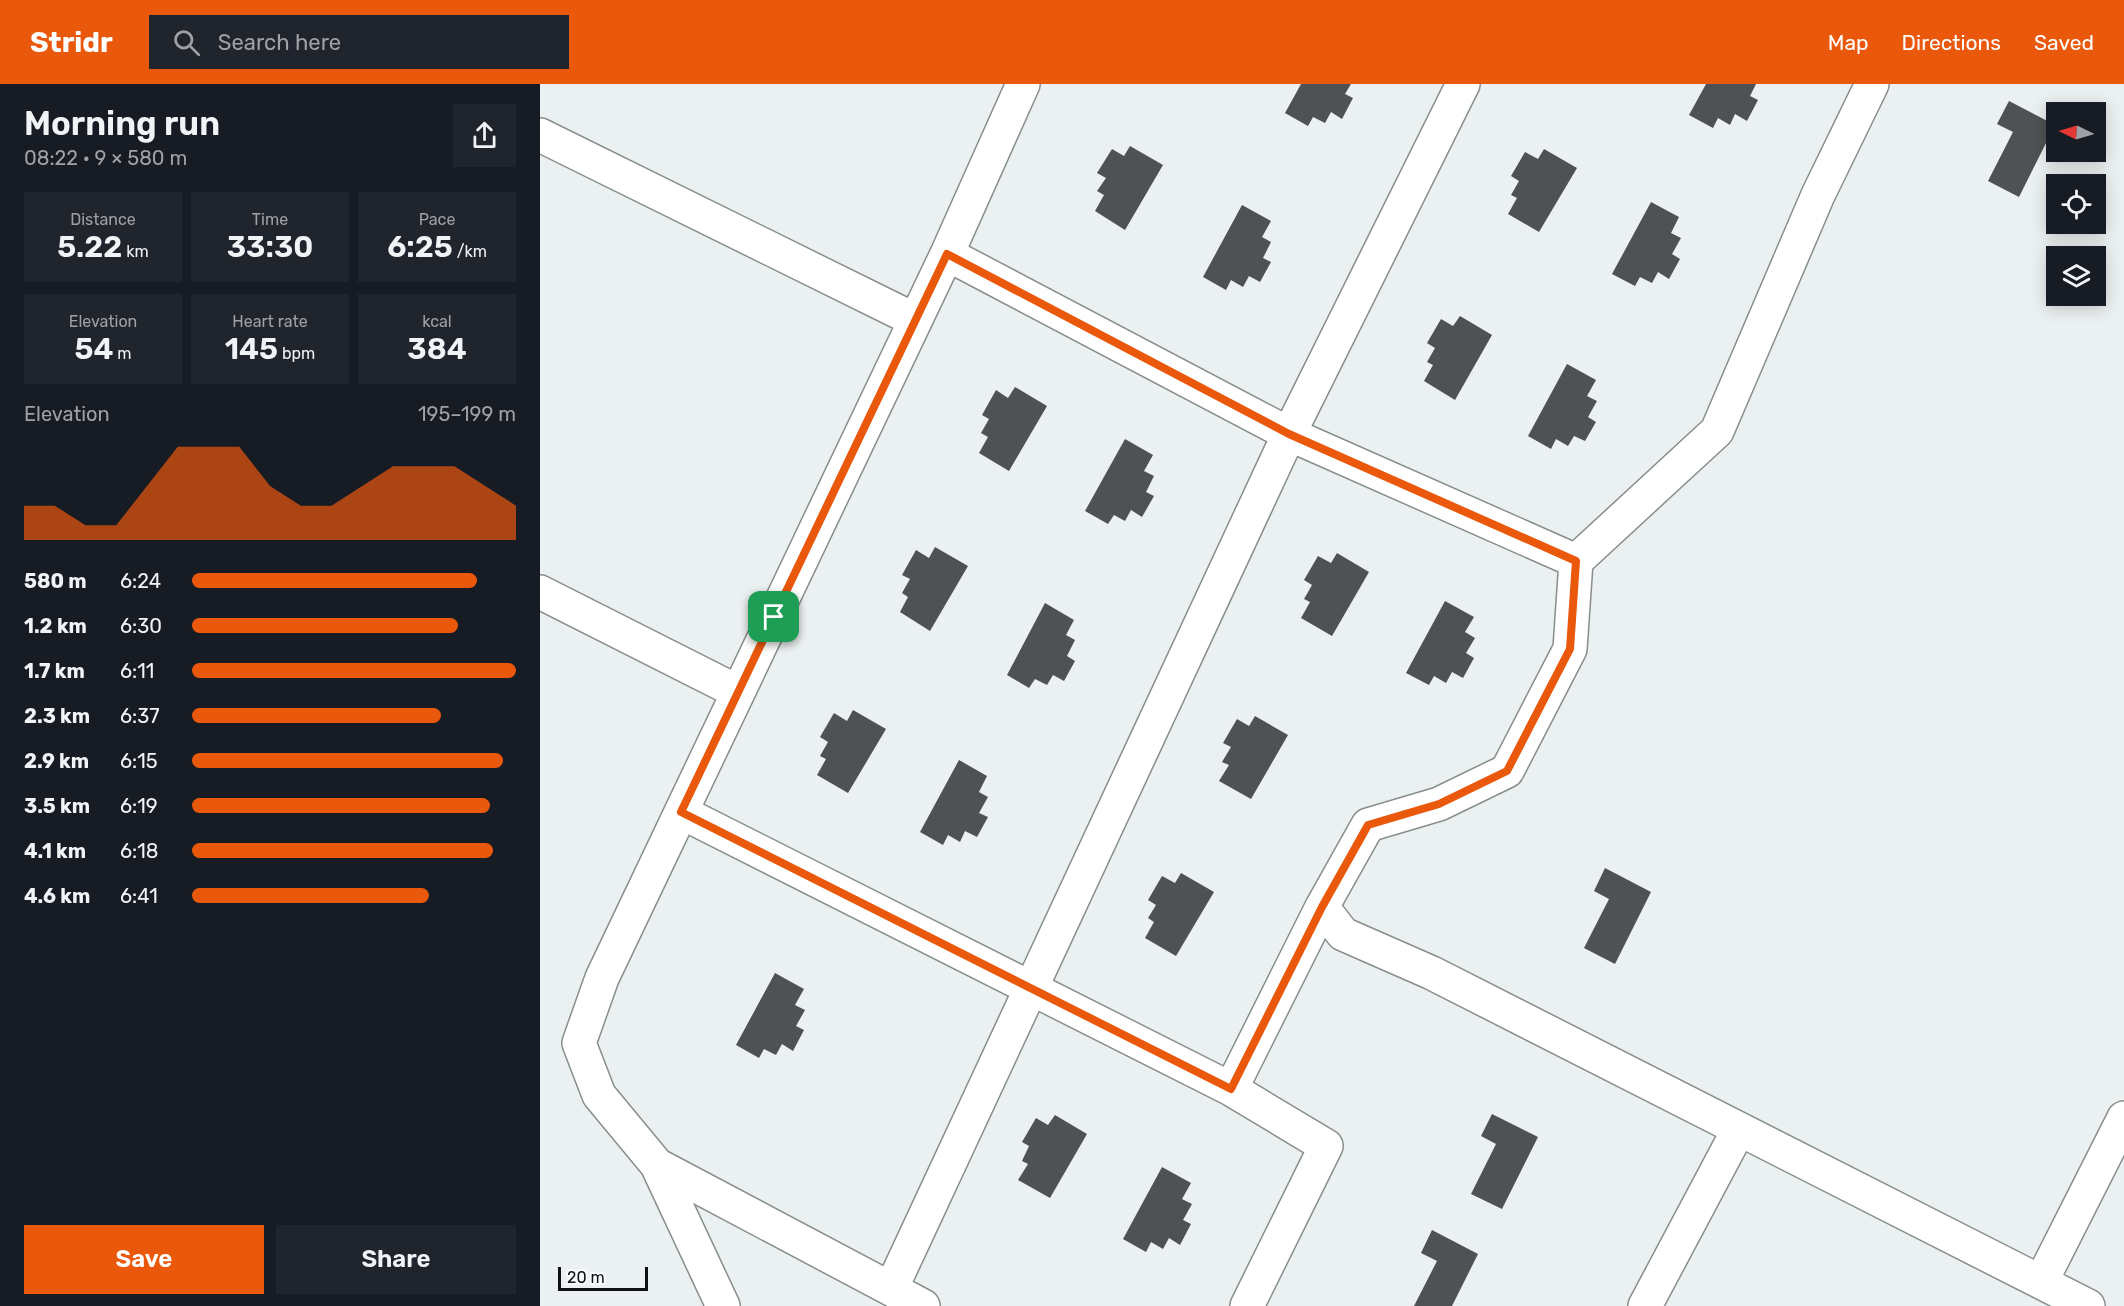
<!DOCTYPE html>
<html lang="en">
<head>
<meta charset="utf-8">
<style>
  body { margin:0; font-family:Rubik,sans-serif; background:#20242c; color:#f1f3f6; height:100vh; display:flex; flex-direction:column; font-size:22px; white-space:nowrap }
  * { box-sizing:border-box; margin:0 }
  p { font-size:20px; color:#9ea1a6 }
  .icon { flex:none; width:33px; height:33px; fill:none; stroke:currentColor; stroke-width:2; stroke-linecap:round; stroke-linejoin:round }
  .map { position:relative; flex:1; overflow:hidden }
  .side { display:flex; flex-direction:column; background:#171b24; width:540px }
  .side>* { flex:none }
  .needle { width:39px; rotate:275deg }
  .controls { position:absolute; left:1506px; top:18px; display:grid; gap:12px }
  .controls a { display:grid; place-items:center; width:60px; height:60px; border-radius:0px; background:#171b24; box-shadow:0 3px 15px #0003; font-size:30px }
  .scale { position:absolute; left:18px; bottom:15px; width:90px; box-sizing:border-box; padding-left:6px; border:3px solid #0f1011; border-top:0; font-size:16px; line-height:21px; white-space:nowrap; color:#0f1011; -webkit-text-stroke:4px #f8fdfe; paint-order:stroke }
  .pin { position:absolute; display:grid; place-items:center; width:51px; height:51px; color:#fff; margin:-26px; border-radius:12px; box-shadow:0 3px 9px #0006 }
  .round { display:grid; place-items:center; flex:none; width:63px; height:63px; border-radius:0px; background:#20242c }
  .head { display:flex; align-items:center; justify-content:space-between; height:102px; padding:0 24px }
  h1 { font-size:33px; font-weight:600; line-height:45px }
  .metrics { display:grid; grid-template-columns:repeat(3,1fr); gap:9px; height:102px; padding:6px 24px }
  .metrics div { display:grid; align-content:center; border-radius:0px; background:#20242c; text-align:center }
  .metrics b { font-size:30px; font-weight:600 }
  .metrics small { font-size:16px; font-weight:400 }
  .metrics p { font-size:16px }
  .chart { height:168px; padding:12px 24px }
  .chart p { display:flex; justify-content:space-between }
  .chart svg { width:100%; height:108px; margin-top:6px; fill:#ea580c; opacity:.7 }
  .action { display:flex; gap:12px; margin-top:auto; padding:12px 24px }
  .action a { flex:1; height:69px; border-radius:0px; background:#ea580c; color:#fff; font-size:24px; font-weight:600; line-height:69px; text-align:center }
  .action a+a { background:#20242c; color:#f1f3f6 }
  ul { padding:0 24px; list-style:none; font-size:20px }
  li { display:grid; grid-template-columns:96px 72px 1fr; align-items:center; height:45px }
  li i { height:15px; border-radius:8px; background:#ea580c }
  header { display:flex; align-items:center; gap:36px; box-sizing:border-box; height:84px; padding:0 30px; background:#ea580c; color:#fff }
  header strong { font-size:28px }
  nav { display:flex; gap:33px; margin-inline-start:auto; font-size:21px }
  .search { width:420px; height:54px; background:#20242c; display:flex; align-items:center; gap:15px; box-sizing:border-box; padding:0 21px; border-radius:0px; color:#9ea1a6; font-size:22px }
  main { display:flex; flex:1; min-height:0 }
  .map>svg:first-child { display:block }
</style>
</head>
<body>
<header>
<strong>Stridr</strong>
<div class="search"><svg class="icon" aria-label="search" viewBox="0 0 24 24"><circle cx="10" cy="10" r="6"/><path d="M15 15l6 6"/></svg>Search here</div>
<nav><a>Map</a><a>Directions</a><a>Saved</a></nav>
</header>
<main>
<section class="side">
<div class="head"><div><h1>Morning run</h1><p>08:22 · 9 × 580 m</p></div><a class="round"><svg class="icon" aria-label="share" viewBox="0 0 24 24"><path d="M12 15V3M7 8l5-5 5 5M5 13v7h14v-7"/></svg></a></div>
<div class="metrics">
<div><p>Distance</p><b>5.22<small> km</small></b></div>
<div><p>Time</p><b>33:30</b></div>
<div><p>Pace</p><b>6:25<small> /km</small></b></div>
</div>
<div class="metrics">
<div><p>Elevation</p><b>54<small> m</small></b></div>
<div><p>Heart rate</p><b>145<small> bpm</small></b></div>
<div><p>kcal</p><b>384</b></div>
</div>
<div class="chart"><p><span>Elevation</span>195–199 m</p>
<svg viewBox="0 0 160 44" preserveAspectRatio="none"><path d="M0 44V30L10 30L20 38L30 38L40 22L50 6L60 6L70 6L80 22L90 30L100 30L110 22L120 14L130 14L140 14L150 22L160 30V44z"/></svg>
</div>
<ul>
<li><b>580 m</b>6:24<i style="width:88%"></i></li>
<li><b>1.2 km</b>6:30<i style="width:82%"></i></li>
<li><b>1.7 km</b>6:11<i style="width:100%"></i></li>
<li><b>2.3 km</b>6:37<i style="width:77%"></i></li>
<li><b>2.9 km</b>6:15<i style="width:96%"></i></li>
<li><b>3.5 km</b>6:19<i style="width:92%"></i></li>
<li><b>4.1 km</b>6:18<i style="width:93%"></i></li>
<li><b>4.6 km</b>6:41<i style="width:73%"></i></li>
</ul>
<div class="action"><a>Save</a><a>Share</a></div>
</section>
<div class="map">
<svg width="1584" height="1222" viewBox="0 0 1584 1222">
  <rect width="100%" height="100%" fill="#ebf0f1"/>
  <path fill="#4e5253" d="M761,0H811L805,10L813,14L802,35L791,28L785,39L773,33L768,42L745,29Z
    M1166,0H1216L1210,12L1218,16L1207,37L1195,30L1190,41L1178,34L1173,44L1149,31Z
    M1469,17L1515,41L1479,113L1448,97L1473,48L1457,40Z
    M590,62L623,81L585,146L555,127L564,111L557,107L566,94L557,89L572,65L584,72Z
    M1004,65L1037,84L999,148L968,130L977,114L971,111L979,97L971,92L985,68L998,75Z
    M1111,118L1139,133L1131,149L1141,154L1132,170L1140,175L1129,195L1118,188L1112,199L1100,193L1095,202L1072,190Z
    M702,121L731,137L722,153L731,158L723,174L731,178L720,198L709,192L703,203L691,196L686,206L663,193Z
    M920,232L952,251L915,316L884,297L893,281L887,278L895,264L887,259L901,235L913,242Z
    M1027,280L1056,296L1047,312L1057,317L1048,333L1056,338L1045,357L1034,352L1028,362L1016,355L1011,365L988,352Z
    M475,303L507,322L469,387L439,369L448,353L441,349L449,335L442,331L456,306L468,314Z
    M585,355L613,371L604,387L614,392L606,408L614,412L602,433L591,426L585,437L574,431L568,440L545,427Z
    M395,463L428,482L390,547L360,528L368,513L362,509L370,495L362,491L376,466L389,474Z
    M797,469L829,488L792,552L761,534L770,518L764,515L772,501L764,496L778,472L791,479Z
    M905,517L934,533L925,548L935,554L926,569L934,574L923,594L912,588L906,599L894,592L889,601L866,589Z
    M505,519L534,536L526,551L535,556L527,572L535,577L524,597L513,591L507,601L495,595L489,604L467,591Z
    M313,626L346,645L308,709L277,691L286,675L280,672L288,658L280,653L294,629L307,637Z
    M715,632L748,651L711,715L679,697L689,681L682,678L691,663L683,659L697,635L709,642Z
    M419,676L447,692L439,708L448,713L439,729L448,733L437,753L425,747L420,758L408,751L403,761L380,748Z
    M1065,784L1111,808L1075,880L1044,864L1069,815L1054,807Z
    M641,789L674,808L636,872L605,854L614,838L608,834L616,821L608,816L622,792L635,799Z
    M235,889L264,905L255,921L265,926L256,942L264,946L253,967L242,960L236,971L224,965L219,974L196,961Z
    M952,1030L998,1053L962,1125L931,1110L956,1060L941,1052Z
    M515,1031L547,1050L510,1114L478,1096L488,1080L482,1077L489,1062L482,1058L496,1034L508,1041Z
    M622,1083L651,1099L642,1115L652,1120L643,1136L651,1140L640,1161L629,1154L623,1165L611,1158L606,1168L583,1155Z
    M892,1146L938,1170L912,1222H874L897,1177L881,1169Z"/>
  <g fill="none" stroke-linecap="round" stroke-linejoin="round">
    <g stroke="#888d8e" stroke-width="36">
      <path id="minor" d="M0,51L375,236
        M407,170L749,350L1036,477L1177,347L1278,111L1332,0
        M1036,477L1030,565L967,687L899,720L828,741L782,823L803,850L892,889L1548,1222
        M0,508L198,608
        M141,728L691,1005
        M117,1081L383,1222
        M1501,1198L1584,1034
        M351,1205L749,350L923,0
        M183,1222L117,1081L59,1011L39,959L62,894L407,170L483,0
        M707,1222L786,1062L691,1005L782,823
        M1105,1222L1199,1045"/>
    </g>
    <use href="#minor" stroke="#fff" stroke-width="33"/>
  </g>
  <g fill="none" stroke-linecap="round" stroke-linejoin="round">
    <g stroke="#fff" stroke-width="12">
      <path id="route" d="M407,170L749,350L1036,477L1030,565L967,687L899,720L828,741L782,823L691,1005L141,728Z"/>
    </g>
    <use href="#route" stroke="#ea580c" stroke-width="8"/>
  </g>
</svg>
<div class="controls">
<a><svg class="needle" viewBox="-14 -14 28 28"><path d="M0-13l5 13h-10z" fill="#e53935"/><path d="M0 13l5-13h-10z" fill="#9ea1a6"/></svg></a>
<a><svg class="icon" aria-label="locate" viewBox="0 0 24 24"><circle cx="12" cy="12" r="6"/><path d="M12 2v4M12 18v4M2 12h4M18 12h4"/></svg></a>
<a><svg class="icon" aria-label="layers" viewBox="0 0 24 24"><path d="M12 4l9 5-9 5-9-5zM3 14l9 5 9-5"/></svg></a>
</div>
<div class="scale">20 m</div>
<div class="pin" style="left:234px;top:533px;background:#1e9e55"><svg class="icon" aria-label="arrive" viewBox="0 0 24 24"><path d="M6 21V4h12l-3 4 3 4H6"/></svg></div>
</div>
</main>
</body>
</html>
